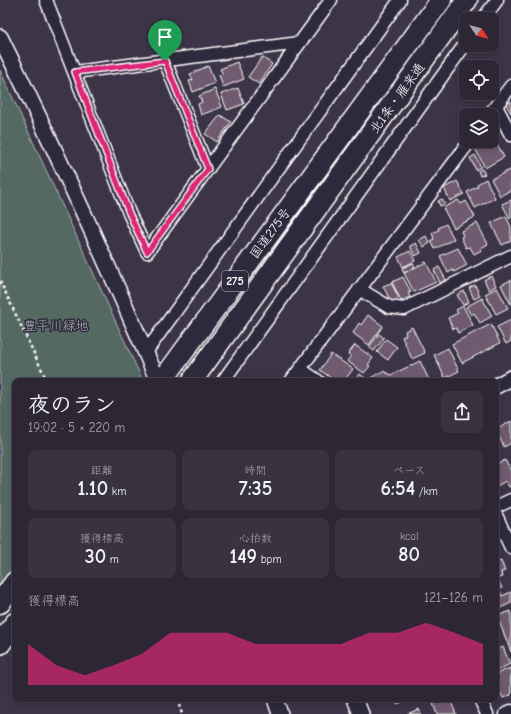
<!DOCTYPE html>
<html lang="ja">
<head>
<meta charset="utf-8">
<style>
  body { margin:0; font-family:"Comic Neue","Klee One",sans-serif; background:#393341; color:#f1f3f6; height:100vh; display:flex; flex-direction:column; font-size:15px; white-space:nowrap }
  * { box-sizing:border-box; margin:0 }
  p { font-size:13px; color:#a7a5ad }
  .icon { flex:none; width:22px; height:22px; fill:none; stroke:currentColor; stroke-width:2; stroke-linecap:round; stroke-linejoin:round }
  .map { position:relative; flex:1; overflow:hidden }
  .sheet { position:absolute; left:12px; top:378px; width:487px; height:324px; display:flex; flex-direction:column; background:#2d2735; border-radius:8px; box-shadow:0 2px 6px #0003,0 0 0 1px #484450 }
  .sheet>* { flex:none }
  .needle { width:26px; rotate:125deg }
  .controls { position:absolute; left:459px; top:12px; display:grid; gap:8px }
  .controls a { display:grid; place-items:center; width:40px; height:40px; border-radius:8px; background:#2d2735; box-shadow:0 2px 6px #0003,0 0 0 1px #484450; font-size:20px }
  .pin { position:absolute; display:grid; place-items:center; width:34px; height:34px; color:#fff; margin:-41px -17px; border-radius:50% 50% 50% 0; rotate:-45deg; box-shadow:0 0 4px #0007 }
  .pin .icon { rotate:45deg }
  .round { display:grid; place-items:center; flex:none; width:42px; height:42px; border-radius:8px; background:#393341 }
  .headline { display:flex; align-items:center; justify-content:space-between; height:68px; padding:0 16px }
  h1 { font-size:22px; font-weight:800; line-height:30px }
  .metrics { display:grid; grid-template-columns:repeat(3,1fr); gap:6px; height:68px; padding:4px 16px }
  .metrics div { display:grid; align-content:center; border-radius:8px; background:#393341; text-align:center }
  .metrics b { font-size:20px; font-weight:800 }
  .metrics small { font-size:11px; font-weight:400 }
  .metrics p { font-size:11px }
  .chart { height:112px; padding:8px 16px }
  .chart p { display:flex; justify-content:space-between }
  .chart svg { width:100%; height:72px; margin-top:4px; fill:#db2777; opacity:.7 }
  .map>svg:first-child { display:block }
</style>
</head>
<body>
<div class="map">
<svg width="511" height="714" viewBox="0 0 511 714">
  <rect width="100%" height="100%" fill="#3c3447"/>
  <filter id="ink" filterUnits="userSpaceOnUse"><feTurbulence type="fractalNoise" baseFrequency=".025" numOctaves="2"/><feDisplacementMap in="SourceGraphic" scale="8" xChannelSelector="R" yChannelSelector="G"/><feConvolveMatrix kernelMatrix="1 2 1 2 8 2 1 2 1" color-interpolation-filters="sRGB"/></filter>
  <g filter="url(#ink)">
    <path fill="#556964" stroke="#aab4b2" d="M0,70L143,381H15V566L0,587Z"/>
    <path fill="#6f5a6f" stroke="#fff" d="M262,57L272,64L259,84L248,77Z
      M237,62L244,79L223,87L219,75L223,74L220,69Z
      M208,66L215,83L193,92L189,81L193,80L190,74Z
      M238,88L244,104L227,110L221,94Z
      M215,89L222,107L201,115L198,104L202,102L199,96Z
      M511,101V113L506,104Z
      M220,115L231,122L217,142L205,134Z
      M494,138L504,157L485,168L475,148L489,141H492V139Z
      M475,155L481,167L476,170L470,158Z
      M482,169L485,174L480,176L478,171Z
      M510,170L511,173V190L500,196L491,179Z
      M486,179L495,198L475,208L467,192L478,186L477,184Z
      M457,181L464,194L450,201L444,188Z
      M442,199L445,204L440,206L438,201Z
      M458,200L461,204L466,201L475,217L454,228L443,208Z
      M511,200V218L510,219L502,204Z
      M506,216L511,227V241L502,245L491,223Z
      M477,223L488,244L481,248L482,250L474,254L470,247L466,248L461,237L463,236L461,231Z
      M446,224L454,239L435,249L431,241L434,239L432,233L439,230L438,228Z
      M426,236L430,243L424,247L419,240Z
      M416,243L421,253L415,256L410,246Z
      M458,248L467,265L454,272L453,270L448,273L440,256Z
      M410,251L415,261L403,267L398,257Z
      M426,262L436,282L414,292L404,273Z
      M413,263L415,267L404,273L402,268Z
      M439,267L446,280L440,283L434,270Z
      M491,276L496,286L489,290L484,280Z
      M403,277L411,292L408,293L410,297L401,301L392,282Z
      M511,280V305L501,285Z
      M391,283L399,298L391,302L383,286Z
      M475,285L480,296L474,299L469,288Z
      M497,288L508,308L496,314L485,294Z
      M464,291L469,302L463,305L457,295Z
      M482,298L492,316L480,323L474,313L471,315L466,307Z
      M463,306L473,325L458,333L456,328L453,329L448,318L458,313L456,310Z
      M368,315L383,326L369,345L353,333L359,323L361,325Z
      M511,320V341L506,344L497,327Z
      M491,324L500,343L462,363L452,344Z
      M412,327L425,353L412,359L402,337L406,335L405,331Z
      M379,334L384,338L374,351L369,347Z
      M386,339L397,347L388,360L377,352Z
      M355,345L373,358L368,365L370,366L364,373L347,361L351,356L348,354Z
      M448,348L459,371L445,378L434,355Z
      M331,354L353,369L344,381H335L320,370Z
      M420,361L429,380L427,381H374L372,377L383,371L391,375Z
      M360,374L366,379L364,381H355Z
      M511,421V443L504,447L496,430Z
      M505,460L511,471V486L509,487L506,481L497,486L496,484V465Z
      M501,561L505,571L501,572L502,577L496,579V563Z
      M499,582L502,588L496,591V583Z
      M500,591L502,596L511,592V603L496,610V593Z
      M511,611V652L497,616Z
      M503,647L510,664L496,671V650Z
      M510,668L511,695L503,698L496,684V674Z
      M395,699H410L397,704Z
      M445,699H450L456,714H437L433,704Z
      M419,709L421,714H407Z"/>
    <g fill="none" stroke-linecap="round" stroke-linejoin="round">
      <g stroke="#fff" stroke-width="15">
        <path id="minor" d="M46,0L129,213L147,252L331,0
          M483,19L497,0
          M165,61L208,169
          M75,72L299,43
          M496,106L511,135
          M489,115L511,86
          M359,289L389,307L404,309L511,256
          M146,352L400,0
          M300,369L318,381
          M223,381L466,43
          M291,381L470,141
          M496,507L511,500
          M496,515L511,548
          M480,699L487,714
          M506,714L511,711"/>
      </g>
      <g stroke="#fff" stroke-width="18">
        <path id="tertiary" d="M0,37C56,150 108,265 158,381
          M496,386L511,378
          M275,699L280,714
          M355,699L361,714"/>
      </g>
      <g stroke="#fff" stroke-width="23">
        <path id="trunk" d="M162,381L441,0
          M192,381L467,0
          M0,603L15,582
          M0,644L15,623"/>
      </g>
      <path stroke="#fff" stroke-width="2.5" stroke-dasharray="3 3" stroke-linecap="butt" d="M0,281L47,381
        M177,699L182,714"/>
      <use href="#minor" stroke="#2f2a3d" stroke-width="12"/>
      <use href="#tertiary" stroke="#2f2a3d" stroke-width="15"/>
      <use href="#trunk" stroke="#2f2a3d" stroke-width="20"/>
    </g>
  </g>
  <g fill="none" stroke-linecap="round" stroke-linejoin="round" filter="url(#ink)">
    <g stroke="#fff" stroke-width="8">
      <path id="route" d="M165,61L208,169L147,252L129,213L75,72Z"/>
    </g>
    <use href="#route" stroke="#db2777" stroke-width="5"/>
  </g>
  <g text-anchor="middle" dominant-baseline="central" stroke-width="3" stroke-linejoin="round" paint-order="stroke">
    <rect fill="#2f2a3d" stroke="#c1bfc5" stroke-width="1" x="222" y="271" width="26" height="20" rx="3"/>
    <g font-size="12" font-weight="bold" fill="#fff">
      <text x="235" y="281">275</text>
    </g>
    <g font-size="13" fill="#fff" stroke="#2f2a3d">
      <text transform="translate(397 98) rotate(-54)">北1条・雁来通</text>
      <text transform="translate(270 233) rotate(-54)">国道275号</text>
    </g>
    <g font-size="13" fill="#aab4b2" stroke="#2f2a3d">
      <text x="56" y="325">豊平川緑地</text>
    </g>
  </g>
</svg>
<div class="controls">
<a><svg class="needle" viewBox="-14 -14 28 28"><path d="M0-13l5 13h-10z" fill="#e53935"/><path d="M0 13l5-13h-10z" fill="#a7a5ad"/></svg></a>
<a><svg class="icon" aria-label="locate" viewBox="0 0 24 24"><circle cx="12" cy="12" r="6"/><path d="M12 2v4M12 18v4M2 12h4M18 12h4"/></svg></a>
<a><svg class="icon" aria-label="layers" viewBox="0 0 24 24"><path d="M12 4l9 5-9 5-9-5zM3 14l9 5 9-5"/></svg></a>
</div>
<div class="pin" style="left:165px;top:61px;background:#1e9e55"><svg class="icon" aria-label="arrive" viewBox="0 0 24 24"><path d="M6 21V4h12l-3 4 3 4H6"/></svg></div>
<section class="sheet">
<div class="headline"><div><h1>夜のラン</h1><p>19:02 · 5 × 220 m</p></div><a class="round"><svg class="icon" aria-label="share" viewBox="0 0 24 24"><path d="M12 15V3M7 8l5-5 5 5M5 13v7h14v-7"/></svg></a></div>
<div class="metrics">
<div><p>距離</p><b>1.10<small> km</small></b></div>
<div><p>時間</p><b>7:35</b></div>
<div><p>ペース</p><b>6:54<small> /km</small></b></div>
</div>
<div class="metrics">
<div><p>獲得標高</p><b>30<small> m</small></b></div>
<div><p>心拍数</p><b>149<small> bpm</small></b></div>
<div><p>kcal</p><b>80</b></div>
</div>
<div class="chart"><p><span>獲得標高</span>121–126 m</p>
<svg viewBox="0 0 160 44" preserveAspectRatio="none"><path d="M0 44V19L10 32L20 38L30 32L40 25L50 12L60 12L70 12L80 19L90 19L100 19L110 19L120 12L130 12L140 6L150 12L160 19V44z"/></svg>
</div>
</section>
</div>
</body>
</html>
